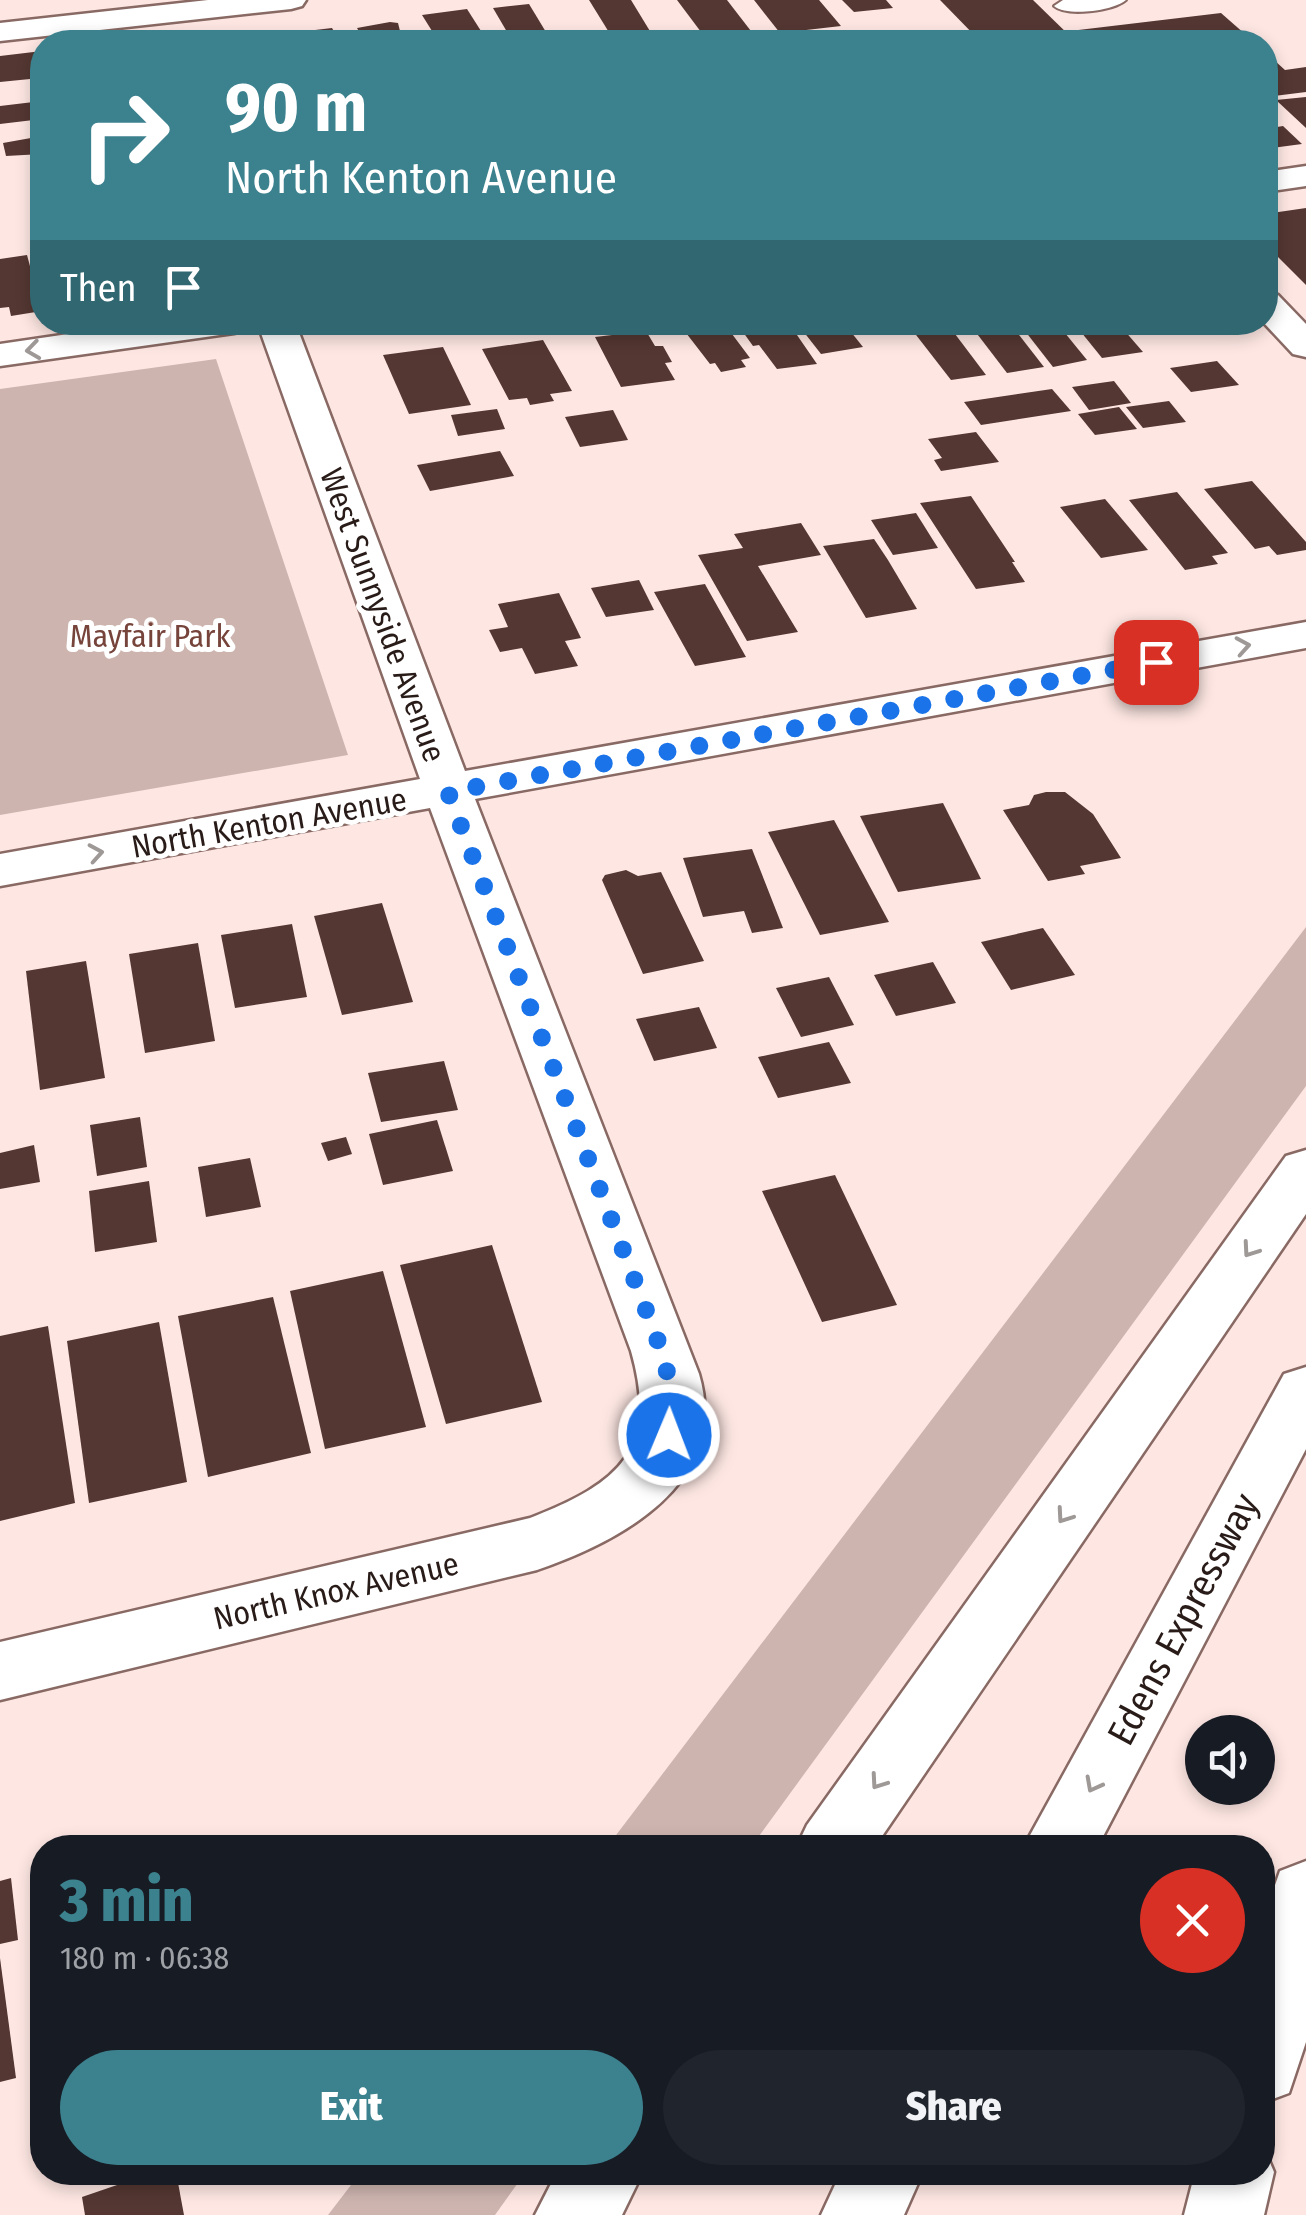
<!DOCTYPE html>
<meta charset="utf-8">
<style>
body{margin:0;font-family:"Fira Sans Condensed",sans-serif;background:#20242c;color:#f1f3f6;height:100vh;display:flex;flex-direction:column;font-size:38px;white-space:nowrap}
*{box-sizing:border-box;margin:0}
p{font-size:32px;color:#9ea1a6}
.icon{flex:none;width:55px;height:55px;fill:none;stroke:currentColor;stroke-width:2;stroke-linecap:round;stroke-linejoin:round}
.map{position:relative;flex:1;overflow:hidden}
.side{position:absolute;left:30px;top:1835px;width:1245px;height:350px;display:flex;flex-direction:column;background:#171b24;border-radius:40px;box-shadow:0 5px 15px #0003}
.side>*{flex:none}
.top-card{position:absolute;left:30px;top:30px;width:1248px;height:305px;border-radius:40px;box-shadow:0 5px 15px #0003;background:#3c818e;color:#fff;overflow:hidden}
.tools{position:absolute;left:1185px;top:1715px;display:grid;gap:20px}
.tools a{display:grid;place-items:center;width:90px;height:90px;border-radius:50%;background:#171b24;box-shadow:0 5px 15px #0003;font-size:50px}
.pin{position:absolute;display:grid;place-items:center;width:85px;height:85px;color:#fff;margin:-42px;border-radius:20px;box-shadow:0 5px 15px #0006}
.me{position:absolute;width:110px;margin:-55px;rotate:1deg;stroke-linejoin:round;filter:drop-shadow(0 0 8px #0008)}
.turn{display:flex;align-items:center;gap:35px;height:210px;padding:0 30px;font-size:45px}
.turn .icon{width:130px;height:130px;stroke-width:2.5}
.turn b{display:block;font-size:70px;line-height:85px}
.then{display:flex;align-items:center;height:95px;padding:0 30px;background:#0003;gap:20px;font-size:38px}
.round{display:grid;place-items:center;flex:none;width:105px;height:105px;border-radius:52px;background:#20242c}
.headline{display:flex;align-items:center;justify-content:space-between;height:170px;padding:0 30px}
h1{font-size:60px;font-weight:800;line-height:75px;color:#3c818e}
.action{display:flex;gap:20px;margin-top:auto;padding:20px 30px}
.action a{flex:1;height:115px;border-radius:60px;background:#3c818e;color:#fff;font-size:40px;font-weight:800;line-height:115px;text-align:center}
.action a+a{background:#20242c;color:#f1f3f6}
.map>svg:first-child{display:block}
.green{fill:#cdb4af}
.building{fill:#543732}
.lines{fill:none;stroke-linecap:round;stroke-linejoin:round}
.lane-casing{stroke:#896963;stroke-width:4}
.street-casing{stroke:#896963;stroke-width:5}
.highway-casing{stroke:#896963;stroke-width:5}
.lane{fill:#fff;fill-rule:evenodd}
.street{fill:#fff;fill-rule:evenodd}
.highway{fill:#fff;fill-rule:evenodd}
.oneway{stroke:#9e9897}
.route{stroke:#1a73e8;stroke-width:18;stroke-dasharray:0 32.4}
.labels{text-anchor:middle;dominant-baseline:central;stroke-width:10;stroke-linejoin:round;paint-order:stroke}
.street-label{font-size:32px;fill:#281b18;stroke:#fff}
.park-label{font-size:32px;fill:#76443b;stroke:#fff}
.near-street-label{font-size:38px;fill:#281b18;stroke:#fff}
</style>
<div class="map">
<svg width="1306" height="2215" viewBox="0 0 1306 2215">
<rect width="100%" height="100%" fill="#fee7e3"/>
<g class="green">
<path d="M216,359L348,755L0,815V389Z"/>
<path d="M1306,927V1086L751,1847H607Z"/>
<path d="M361,2172H524L525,2173L495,2215H328Z"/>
</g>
<g class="building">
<path d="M589,0H631L656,41L615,42Z"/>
<path d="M677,0H727L754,35L707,40Z"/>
<path d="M754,0H819L841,26L780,33Z"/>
<path d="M842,0H886L893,8L854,12Z"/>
<path d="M940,0H1033L1074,40L981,42Z"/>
<path d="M529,4L552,42H513L493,8Z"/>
<path d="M467,9L488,42L437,39L422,15Z"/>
<path d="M1221,13L1254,42H1081L1070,31Z"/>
<path d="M390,22L398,23L400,31L410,32L408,42H365L357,28Z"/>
<path d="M332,28L340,42H230V40Z"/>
<path d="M956,32L966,42H939L932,35Z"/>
<path d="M42,51V84L34,85L30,79L0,82V56Z"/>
<path d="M1265,52L1285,70L1306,67V92L1265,97Z"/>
<path d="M1306,97V128L1276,100Z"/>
<path d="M42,101V119L0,124V106Z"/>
<path d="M1283,126L1302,144L1265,149V129Z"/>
<path d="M42,136V154L6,156L3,143Z"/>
<path d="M1306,208V285L1265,244V214Z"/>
<path d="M27,255L42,311L11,316L9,307L0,308V259Z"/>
<path d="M723,322L750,358L741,360L746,367L721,372L715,363L710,364L683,329Z"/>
<path d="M745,322H788L817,364L777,369L759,345L753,346L743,332L752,331Z"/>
<path d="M796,322H843L863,347L821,354Z"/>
<path d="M906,322H946L986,375L951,380Z"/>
<path d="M968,322H1009L1044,367L1007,373Z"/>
<path d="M1018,322H1056L1087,360L1053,367Z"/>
<path d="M1073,322H1117L1143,352L1102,358Z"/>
<path d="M646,331L655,346H663L672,362L665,363L675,380L621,387L595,337Z"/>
<path d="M543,340L572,391L550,394L554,401L530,405L527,398L509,400L482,349Z"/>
<path d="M443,347L471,405L409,414L383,355Z"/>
<path d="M1217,361L1239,385L1191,392L1170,368Z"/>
<path d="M1114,381L1131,403L1089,410L1072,387Z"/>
<path d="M1052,389L1071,411L981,425L964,402Z"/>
<path d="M1169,401L1186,422L1143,428L1126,407Z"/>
<path d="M1119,407L1137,429L1095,435L1078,414Z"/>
<path d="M497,409L505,429L458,436L451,415Z"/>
<path d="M613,410L628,440L580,447L565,417Z"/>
<path d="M976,432L999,462L941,471L934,460L942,458L928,439Z"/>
<path d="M500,451L514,476L430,491L417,465Z"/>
<path d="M1252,481L1306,542V550L1277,555L1269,546L1255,549L1204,489Z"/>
<path d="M1177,492L1228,553L1212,556L1218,564L1185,570L1129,500Z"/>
<path d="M971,496L1015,562H1012L1025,582L976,589L920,503Z"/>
<path d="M1105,499L1127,525L1148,550L1101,558L1060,507Z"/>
<path d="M916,513L938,548L893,555L871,520Z"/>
<path d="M801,523L821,555L758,566L798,632L747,641L698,555L743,548L734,534Z"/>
<path d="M874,539L888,560L917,609L866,618L823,546Z"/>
<path d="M639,580L654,610L606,617L591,588Z"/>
<path d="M705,584L706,586L746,657L695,666L654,592Z"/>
<path d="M559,593L581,638L565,641L578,666L535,674L522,648L500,652L489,630L508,627L498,604Z"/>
<path d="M1046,792H1065L1093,814L1121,858L1080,866L1085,874L1048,881L1003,810L1029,805L1034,795Z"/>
<path d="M943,803L981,879L898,892L860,816Z"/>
<path d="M834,820L889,922L820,935L768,832Z"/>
<path d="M752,849L783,928L752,933L744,911L703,917L683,858Z"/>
<path d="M626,870L638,876L661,872L704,961L643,974L602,880L605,875Z"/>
<path d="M382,903L413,1002L342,1015L314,916Z"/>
<path d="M292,924L307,997L235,1008L221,935Z"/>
<path d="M1043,928L1075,975L1011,990L981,942Z"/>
<path d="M198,943L215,1041L145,1053L129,954Z"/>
<path d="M86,961L105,1078L40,1090L26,971Z"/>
<path d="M933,962L956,1003L896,1016L874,975Z"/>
<path d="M829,977L854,1025L801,1037L776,988Z"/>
<path d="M699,1007L717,1048L654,1061L636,1019Z"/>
<path d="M829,1042L851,1083L778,1098L758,1057Z"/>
<path d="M444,1061L458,1110L381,1122L368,1073Z"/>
<path d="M140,1117L147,1167L97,1176L90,1125Z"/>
<path d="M437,1120L453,1171L383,1185L369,1134Z"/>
<path d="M346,1137L352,1154L328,1161L321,1143Z"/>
<path d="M34,1145L40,1182L0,1189V1153Z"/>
<path d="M250,1158L261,1207L206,1217L198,1167Z"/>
<path d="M835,1175L897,1305L822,1322L762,1191Z"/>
<path d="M149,1181L157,1242L95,1252L89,1191Z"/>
<path d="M492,1245L542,1402L446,1424L400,1265Z"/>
<path d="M383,1271L426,1427L325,1449L290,1291Z"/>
<path d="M273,1297L311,1453L208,1477L178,1316Z"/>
<path d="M159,1322L187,1482L89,1503L67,1341Z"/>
<path d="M48,1326L75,1503L0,1521V1336Z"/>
<path d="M11,1878L18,1940L0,1944V1881Z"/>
<path d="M0,1958L16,2078L0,2082Z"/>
<path d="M155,2172H176L184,2215H85L82,2197Z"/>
</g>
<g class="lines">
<defs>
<path id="lane" d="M1126,0C1113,11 1067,17 1054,6L1063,0Z"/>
<g id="street">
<path d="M208,0H306L302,6L291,9L0,41V23Z"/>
<path d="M1306,166V186L1265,192V172Z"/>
<path d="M1265,292L1278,295L1306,324V357L1293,354L1263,322Z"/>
<path d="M150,322H252L247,330L234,333L0,366V344Z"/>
<path d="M257,322H295L465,771L1306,622V648L475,799L699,1374C731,1483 621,1541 537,1570L0,1700V1642L530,1518C620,1483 659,1450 631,1351L430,808L0,886V854L420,779Z"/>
</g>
<g id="highway">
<path d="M1306,1150V1214L874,1848H796L807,1825L1286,1156Z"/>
<path d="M1306,1367V1449L1097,1848H1023L1284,1374Z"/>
<path d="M1306,1861V2042L1289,2093L1262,2103V1922L1280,1871Z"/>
<path d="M1262,2144L1274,2172L1264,2215H1184L1195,2172H1262Z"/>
<path d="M557,2172H643L622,2215H535Z"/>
<path d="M841,2172H923L904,2215H821Z"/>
</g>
</defs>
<use href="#lane" class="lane-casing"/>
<use href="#street" class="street-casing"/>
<use href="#highway" class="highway-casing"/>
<use href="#lane" class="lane"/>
<use href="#street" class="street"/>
<use href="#highway" class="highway"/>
</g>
<defs><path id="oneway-chevron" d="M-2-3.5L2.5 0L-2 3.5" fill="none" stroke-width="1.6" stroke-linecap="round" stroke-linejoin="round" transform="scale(2.5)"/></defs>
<g class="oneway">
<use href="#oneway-chevron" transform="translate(33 350) rotate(172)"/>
<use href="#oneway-chevron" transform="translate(1243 646) rotate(-10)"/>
<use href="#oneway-chevron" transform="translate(96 853) rotate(-10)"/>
<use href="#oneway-chevron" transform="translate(1250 1250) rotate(125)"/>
<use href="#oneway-chevron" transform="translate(1064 1516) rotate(125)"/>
<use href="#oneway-chevron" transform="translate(878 1782) rotate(125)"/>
<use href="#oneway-chevron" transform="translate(1093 1785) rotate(118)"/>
</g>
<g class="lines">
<path class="route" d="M669,1435L673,1396L662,1352L448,792L1156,662"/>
</g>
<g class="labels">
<g class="street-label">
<text transform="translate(383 615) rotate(70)">West Sunnyside Avenue</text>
<text transform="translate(269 823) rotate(-10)">North Kenton Avenue</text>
<text transform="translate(336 1591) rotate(-13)">North Knox Avenue</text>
</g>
<g class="park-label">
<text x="150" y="636">Mayfair Park</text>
</g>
<g class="near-street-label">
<text transform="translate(1183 1619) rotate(-62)">Edens Expressway</text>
</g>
</g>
</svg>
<div class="tools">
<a><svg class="icon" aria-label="sound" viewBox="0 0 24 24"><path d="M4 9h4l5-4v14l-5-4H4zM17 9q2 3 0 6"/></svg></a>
</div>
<div class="pin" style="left:1156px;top:662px;background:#d93025"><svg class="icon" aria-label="arrive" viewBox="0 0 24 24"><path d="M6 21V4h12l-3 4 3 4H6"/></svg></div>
<svg class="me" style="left:669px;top:1435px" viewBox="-20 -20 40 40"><circle r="17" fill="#1a73e8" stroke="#fff" stroke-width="3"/><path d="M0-11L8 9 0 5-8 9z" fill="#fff"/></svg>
<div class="top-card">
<div class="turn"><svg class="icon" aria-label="right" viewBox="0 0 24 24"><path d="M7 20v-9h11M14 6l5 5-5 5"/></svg><div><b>90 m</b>North Kenton Avenue</div></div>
<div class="then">Then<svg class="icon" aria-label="arrive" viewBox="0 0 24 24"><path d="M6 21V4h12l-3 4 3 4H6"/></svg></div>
</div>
<section class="side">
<div class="headline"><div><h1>3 min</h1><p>180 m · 06:38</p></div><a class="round" style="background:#d93025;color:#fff"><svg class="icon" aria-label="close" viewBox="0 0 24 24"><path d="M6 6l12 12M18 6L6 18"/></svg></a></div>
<div class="action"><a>Exit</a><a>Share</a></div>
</section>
</div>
